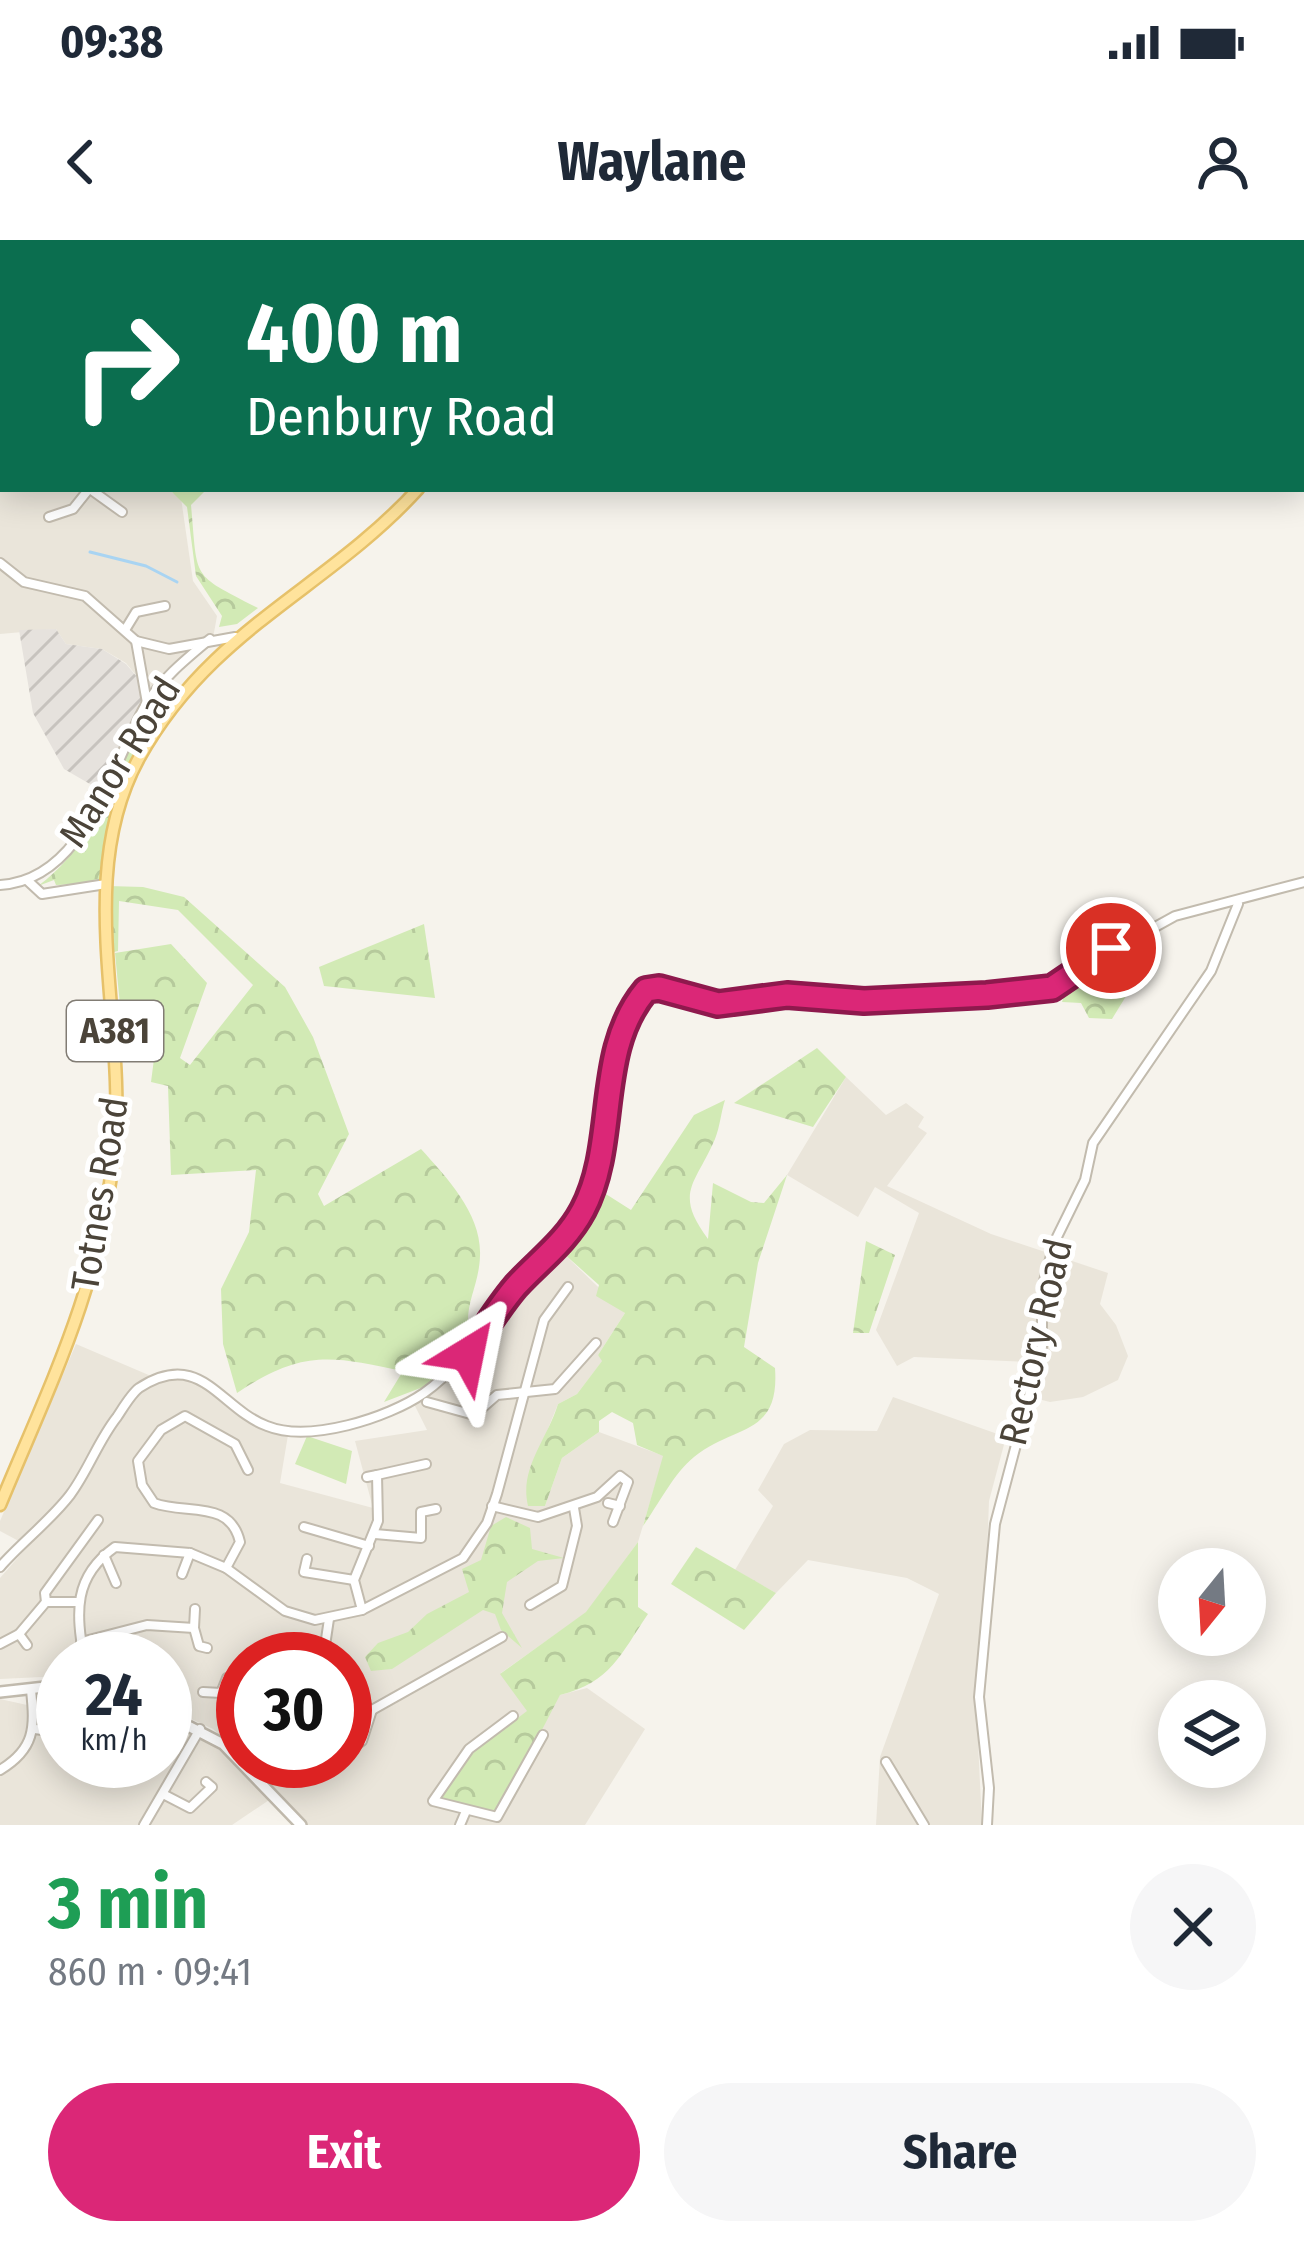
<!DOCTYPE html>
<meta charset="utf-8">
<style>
body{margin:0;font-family:"Fira Sans Condensed",sans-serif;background:#f6f6f7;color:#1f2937;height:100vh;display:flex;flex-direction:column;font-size:45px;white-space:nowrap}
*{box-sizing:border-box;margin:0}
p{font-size:39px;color:#747a83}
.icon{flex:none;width:66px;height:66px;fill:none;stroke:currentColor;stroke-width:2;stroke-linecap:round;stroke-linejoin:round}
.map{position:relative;height:1585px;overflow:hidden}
.sheet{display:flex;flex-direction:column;background:#fff;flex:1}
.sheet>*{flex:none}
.hud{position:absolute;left:0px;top:0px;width:1305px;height:252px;box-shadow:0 6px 30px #0003;background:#0b6e4f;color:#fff;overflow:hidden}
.needle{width:78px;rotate:198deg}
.controls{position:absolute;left:1158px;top:1308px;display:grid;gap:24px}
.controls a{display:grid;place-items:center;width:108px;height:108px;border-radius:50%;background:#fff;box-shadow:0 6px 30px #0003;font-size:60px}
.speed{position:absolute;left:36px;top:1392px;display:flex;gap:24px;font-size:60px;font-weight:700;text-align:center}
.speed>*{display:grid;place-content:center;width:156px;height:156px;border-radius:50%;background:#fff;box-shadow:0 6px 30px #0003;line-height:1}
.speed small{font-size:30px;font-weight:400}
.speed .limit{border:18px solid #d22;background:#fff;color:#111}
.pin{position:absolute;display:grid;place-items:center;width:102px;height:102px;color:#fff;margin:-51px;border:6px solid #fff;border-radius:50%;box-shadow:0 3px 12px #0007}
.me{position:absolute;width:132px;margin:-66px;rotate:35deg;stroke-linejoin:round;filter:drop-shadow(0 0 9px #0008)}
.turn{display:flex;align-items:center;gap:42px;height:252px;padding:0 48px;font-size:54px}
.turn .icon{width:156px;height:156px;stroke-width:2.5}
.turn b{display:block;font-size:84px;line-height:102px}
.round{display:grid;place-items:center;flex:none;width:126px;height:126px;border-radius:63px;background:#f6f6f7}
.head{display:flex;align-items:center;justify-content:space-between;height:204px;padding:0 48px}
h1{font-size:72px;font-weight:700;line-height:90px;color:#1e9e55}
.action{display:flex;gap:24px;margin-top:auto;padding:24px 48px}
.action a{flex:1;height:138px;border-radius:72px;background:#db2777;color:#fff;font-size:48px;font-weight:700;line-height:138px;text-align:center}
.action a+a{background:#f6f6f7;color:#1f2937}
.status{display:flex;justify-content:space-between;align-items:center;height:84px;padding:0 60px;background:#fff;direction:ltr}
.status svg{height:33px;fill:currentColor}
header{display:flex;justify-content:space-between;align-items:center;height:156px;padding:0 48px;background:#fff;font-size:54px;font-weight:700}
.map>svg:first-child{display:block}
.residential{fill:#eae5da}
.industrial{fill:url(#industrial-furrows)}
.forest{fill:url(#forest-crowns)}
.garden{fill:#d2eab5}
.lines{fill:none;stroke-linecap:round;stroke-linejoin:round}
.stream{stroke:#a9d4f2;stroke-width:3}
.minor-casing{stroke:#c2bbae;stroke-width:12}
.tertiary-casing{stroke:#c2bbae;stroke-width:14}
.primary-casing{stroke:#e6c16a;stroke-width:15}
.minor{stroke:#fff;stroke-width:8}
.tertiary{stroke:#fff;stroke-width:9}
.primary{stroke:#ffe39c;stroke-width:10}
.route-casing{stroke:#8e194d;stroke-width:30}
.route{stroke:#db2777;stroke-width:21}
.labels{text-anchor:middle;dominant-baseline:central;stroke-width:10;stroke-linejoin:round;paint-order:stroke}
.shield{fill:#fff;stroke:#817c74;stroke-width:3}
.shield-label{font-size:36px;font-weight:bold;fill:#4b4439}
.street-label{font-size:39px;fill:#4b4439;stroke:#fff}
</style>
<div class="status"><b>09:38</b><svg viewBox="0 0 49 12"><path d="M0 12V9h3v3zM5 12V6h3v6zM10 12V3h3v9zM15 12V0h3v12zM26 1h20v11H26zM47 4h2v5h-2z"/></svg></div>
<header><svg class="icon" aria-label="back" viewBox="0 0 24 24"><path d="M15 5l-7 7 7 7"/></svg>Waylane<svg class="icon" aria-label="person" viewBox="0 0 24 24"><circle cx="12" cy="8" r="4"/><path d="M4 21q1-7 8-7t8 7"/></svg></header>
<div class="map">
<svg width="1304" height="1585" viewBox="0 0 1304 1585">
<defs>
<pattern id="industrial-furrows" width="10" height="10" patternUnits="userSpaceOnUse" patternTransform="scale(3)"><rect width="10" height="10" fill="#e6e2dd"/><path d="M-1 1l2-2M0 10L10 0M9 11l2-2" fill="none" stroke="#c7c3be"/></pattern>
<pattern id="forest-crowns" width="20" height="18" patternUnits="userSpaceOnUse" patternTransform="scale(3)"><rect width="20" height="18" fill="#d2eab5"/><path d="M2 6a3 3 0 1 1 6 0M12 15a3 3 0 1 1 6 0" fill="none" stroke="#b6ca9c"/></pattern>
</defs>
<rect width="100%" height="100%" fill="#f6f3ec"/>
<g class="residential">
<path d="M0,0L62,3H3V249H167L181,258L193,341L217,376L213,398L149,451L126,423L102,409L66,404L56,389L0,394Z"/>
<path d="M846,837L886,875L906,863L924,877L918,887L927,893L887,946L991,994L1108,1033L1100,1064L1116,1085L1128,1116L1118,1140L1083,1157L1050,1162L1018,1154L1028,1122L914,1117L897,1126L876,1090L919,973L875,947L858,977L787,935Z"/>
<path d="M563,1013L625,1073L598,1115L603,1120L577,1154L558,1164L539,1211L545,1266L562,1218L599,1192L664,1216L638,1302L587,1372L501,1433L528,1471L487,1500L560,1455L587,1448L645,1489L585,1585H306L247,1521H345V1419H243V1517L213,1489L165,1467V1419H63V1436L0,1439V1338L28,1306L0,1291V1281L76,1104L151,1136L191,1139L244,1178L288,1195L280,1243L373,1268L355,1201L427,1190L414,1164L472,1116L518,1050Z"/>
<path d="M893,1157L1006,1197L989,1261L985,1367L975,1439L982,1585H876L880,1517L939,1354L907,1338L808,1320L776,1353L735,1330L773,1266L758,1250L784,1204L810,1190L877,1191Z"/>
<path d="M63,1455V1521H165V1479L208,1500L272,1558L232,1585H0V1459L27,1465Z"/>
</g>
<path class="industrial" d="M56,389L66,404L102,409L126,424L149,451L102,551L64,529L33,473L19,390Z"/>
<g class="forest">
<path d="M169,249H207L191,265C198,341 190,333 258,368L237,384L219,387L222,376L196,336L187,267Z"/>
<path d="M149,469L144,487L150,489L116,562L102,643L56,645L54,640L38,646C101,600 109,530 149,469Z"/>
<path d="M108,646L143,647L184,657L285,747L313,797L349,894L318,954L324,966L421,909C447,938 482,974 480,1016C479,1049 461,1067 471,1100L431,1144L384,1162L403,1131C329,1115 301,1110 237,1153L223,1104L221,1049L249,992L256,930L171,935L168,846L151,842L158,788L123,796L115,713L171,704L207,743L180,818L190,825L253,745L178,670L119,661L118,711L114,712Z"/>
<path d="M424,684L435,758L324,746L319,727Z"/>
<path d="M1128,709L1139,735L1112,779L1089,778L1081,763L1062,762L1065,753Z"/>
<path d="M817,808L846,837L813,887L734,863Z"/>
<path d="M725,860C721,872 720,887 715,899C696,944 673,952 708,999L713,943L751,962L764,963L787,935L758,1023L744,1107L775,1128C780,1197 735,1184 694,1217C674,1233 658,1265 643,1286L663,1216L637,1205L633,1183L612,1172L599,1181V1192L562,1218L545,1266H528C519,1228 547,1200 558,1164L577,1154L602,1121L598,1115L625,1073L596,1056L599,1045L563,1013L598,949L631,970L694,875Z"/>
<path d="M866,1001L895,1015L869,1093H853Z"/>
<path d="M506,1277L530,1288L532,1309L564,1318L538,1321L507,1342L502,1373L522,1408L501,1390L495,1374L483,1370L392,1429L371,1431L365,1417L378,1403L408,1392L427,1374L469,1352L462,1329L481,1320L491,1286Z"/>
<path d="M638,1302V1367L648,1374C620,1415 611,1442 560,1455L499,1573L440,1562L466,1517L527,1471L500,1434L586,1372Z"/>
<path d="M696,1307L776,1353L744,1390L671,1344Z"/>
</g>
<path class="garden" d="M307,1196L352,1211L346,1244L295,1224Z"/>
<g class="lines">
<path class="stream" d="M90,312L146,326L177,342"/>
<defs>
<g id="minor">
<path d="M10,0L11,3"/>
<path d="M341,3L345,0"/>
<path d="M0,14L3,12"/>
<path d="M0,121L3,122"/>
<path d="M0,178L3,175"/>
<path d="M90,249L122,272"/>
<path d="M49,277L73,269L89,249"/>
<path d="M0,323L24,342L85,356L136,401L169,409L235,397"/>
<path d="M125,390L136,372L165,366"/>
<path d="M136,401L147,463"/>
<path d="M28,641L42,654L106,644"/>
<path d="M0,645C85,640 110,528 145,466C161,439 186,419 210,399"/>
<path d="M427,1162L474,1175L497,1155L555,1149L596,1103"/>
<path d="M377,1235L426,1224"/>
<path d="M608,1263L620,1266"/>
<path d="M492,1266L538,1277L597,1257L620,1236L628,1242L613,1282"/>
<path d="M304,1287L369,1306"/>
<path d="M375,1294L421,1298V1272L436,1269"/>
<path d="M104,1315L116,1343"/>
<path d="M307,1319L304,1332L354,1340"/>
<path d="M0,1327C22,1302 50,1281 70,1255C88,1231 98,1201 117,1177C123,1168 131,1154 139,1148C201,1108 219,1168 267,1186C309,1203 388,1178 424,1153C464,1125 484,1086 513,1050C545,1010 584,986 595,932C608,873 605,798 646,750L659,748L718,764L787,755L864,761L1043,749L1175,676L1304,642"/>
<path d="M226,1328L240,1302C230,1259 186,1275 154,1263L142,1245L138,1221L161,1190L185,1176L235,1204L248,1230"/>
<path d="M182,1334L190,1313"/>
<path d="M78,1362H46L45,1353L98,1280"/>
<path d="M530,1365L562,1346L577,1286L574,1268"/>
<path d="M362,1370L354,1340L378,1281L377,1235L367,1237"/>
<path d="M194,1388L199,1406L207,1408"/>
<path d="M19,1394L27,1405"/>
<path d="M81,1402L147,1385L194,1388L195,1369"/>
<path d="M0,1404L19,1394L46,1362"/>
<path d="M84,1419C76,1372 73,1337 115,1307L190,1313L226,1328L285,1371L315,1380L362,1370L463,1318L487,1283L497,1254L544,1080L568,1047"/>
<path d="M323,1419L329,1379"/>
<path d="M203,1452L221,1453L227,1438L243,1439"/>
<path d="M345,1457L372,1470"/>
<path d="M372,1470L502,1397"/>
<path d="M513,1476L469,1509L433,1561L497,1577L543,1495"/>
<path d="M35,1489L63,1493"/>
<path d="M345,1512L362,1501L372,1470"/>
<path d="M886,1522L924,1585"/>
<path d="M0,1530C35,1509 35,1488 31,1450"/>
<path d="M163,1554L190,1568L212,1547L206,1542"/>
<path d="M144,1585L200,1489"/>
<path d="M460,1585L466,1571"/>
<path d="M987,1585L989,1548L979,1457L995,1284L1042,1107V1048L1055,1001L1085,940L1093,903L1211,731L1238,664"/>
</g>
<g id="tertiary">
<path d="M0,1452L63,1445"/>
<path d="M165,1474L223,1504L301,1585"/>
</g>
<g id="primary">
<path d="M595,3L597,0"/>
<path d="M0,1265C51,1142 99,1049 114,913C128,783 73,638 139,518C211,388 326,350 418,249"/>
</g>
</defs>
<use href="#minor" class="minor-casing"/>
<use href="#tertiary" class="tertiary-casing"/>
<use href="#primary" class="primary-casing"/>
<use href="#minor" class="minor"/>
<use href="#tertiary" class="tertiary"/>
<use href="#primary" class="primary"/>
</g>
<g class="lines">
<defs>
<path id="route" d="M468,1114C483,1092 498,1067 516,1046C539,1021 566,1002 583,970C619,902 594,812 646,750L659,748L718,764L787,755L864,761L987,755L1052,748L1111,708"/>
</defs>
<use href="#route" class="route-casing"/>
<use href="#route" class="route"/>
</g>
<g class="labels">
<rect class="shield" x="67" y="761" width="96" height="60" rx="9"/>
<g class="shield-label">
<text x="115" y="791">A381</text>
</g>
<g class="street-label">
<text transform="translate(120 522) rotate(-58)">Manor Road</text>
<text transform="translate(100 954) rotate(-81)">Totnes Road</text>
<text transform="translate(1036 1102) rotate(-77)">Rectory Road</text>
</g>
</g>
</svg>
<div class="controls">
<a><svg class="needle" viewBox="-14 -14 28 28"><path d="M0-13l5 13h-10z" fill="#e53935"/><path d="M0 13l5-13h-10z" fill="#747a83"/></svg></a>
<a><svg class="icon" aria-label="layers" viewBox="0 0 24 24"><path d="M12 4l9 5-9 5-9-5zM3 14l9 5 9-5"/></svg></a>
</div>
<div class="speed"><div>24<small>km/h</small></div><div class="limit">30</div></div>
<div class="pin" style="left:1111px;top:708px;background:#d93025"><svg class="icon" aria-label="arrive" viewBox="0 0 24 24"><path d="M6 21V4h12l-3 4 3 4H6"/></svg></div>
<svg class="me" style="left:468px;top:1114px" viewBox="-20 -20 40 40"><path d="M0-17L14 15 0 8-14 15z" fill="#db2777" stroke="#fff" stroke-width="4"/></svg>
<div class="hud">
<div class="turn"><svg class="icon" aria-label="right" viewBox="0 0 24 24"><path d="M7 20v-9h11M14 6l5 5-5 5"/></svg><div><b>400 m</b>Denbury Road</div></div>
</div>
</div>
<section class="sheet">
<div class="head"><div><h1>3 min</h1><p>860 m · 09:41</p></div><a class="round"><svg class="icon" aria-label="close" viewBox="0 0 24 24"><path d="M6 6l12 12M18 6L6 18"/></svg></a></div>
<div class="action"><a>Exit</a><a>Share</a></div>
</section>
